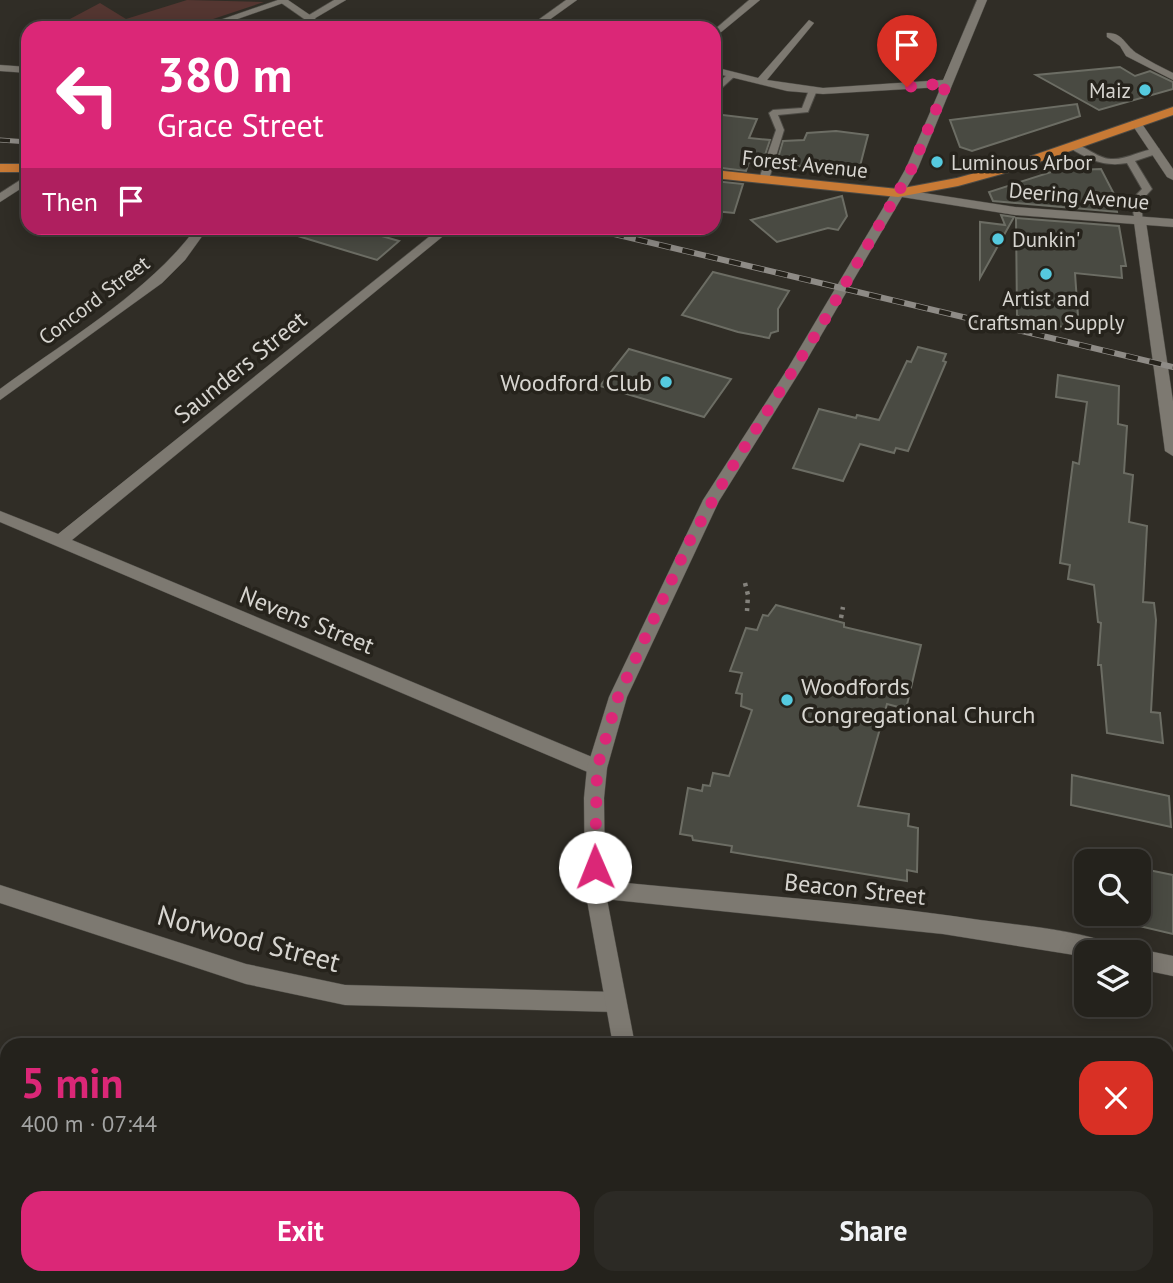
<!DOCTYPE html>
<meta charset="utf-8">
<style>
body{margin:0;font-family:"PT Sans",sans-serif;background:#2c2a25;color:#f1f3f6;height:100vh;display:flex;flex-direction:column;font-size:26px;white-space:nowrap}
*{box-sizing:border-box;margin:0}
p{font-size:23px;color:#a3a4a3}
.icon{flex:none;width:38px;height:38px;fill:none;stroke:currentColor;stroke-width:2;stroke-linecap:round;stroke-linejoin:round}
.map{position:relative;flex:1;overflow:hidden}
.details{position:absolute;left:0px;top:1038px;width:1174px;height:247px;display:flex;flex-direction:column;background:#24221c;border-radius:21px 21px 0 0;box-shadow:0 4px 18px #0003,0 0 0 2px #413f3b}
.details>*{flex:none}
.hud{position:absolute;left:21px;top:21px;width:700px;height:214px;border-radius:21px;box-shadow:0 4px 18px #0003,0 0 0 2px #413f3b;background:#db2777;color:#fff;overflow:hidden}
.tools{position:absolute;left:1074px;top:849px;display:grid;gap:14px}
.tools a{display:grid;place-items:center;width:77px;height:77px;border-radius:14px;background:#24221c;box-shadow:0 4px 18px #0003,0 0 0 2px #413f3b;font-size:35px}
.pin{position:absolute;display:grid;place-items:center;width:60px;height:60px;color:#fff;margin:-72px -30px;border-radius:50% 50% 50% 0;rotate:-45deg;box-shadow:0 0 7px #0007}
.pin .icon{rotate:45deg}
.me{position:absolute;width:77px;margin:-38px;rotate:359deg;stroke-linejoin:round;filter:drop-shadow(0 0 5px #0008)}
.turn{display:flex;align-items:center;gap:24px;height:147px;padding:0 21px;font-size:32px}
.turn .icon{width:91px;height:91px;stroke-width:2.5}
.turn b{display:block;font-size:49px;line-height:60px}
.then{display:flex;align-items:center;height:66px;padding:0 21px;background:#0003;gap:14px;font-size:26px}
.round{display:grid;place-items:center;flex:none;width:74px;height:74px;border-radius:21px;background:#2c2a25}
.summary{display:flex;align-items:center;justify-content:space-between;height:119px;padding:0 21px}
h1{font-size:42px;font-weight:700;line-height:52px;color:#db2777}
.button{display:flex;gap:14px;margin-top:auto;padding:14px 21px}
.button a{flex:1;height:80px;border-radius:21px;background:#db2777;color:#fff;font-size:28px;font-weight:700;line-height:80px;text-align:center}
.button a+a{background:#2c2a25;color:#f1f3f6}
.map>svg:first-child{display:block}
.green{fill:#543631}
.building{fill:#494a42;stroke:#6c6d64;stroke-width:2}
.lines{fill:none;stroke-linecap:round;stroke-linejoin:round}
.service-casing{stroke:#4d4b45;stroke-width:2}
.minor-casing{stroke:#4d4b45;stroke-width:1}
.secondary-casing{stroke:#4d4b45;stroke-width:1}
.trunk-casing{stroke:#4d4b45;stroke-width:2}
.path{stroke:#84827c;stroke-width:4.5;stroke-dasharray:3.5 5;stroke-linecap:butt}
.service{fill:#7d7971;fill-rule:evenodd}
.minor{fill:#7d7971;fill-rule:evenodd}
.secondary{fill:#7d7971;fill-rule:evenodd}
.trunk{fill:#c87a35;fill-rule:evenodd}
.rail-far1-casing{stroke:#8e8b86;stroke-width:5}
.rail-casing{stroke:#8e8b86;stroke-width:6}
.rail-far1{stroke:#26231c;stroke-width:3.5;stroke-dasharray:10;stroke-linecap:butt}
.rail{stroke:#26231c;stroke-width:4.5;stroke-dasharray:12;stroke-linecap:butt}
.route{stroke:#db2777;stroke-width:12;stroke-dasharray:0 21.6}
.poi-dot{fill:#55cadf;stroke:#26231c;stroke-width:2.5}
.labels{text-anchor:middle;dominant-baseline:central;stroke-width:7;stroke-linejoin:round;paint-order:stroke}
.far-poi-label{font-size:21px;fill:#d7d5d0;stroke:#26231c;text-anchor:start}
.far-street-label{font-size:21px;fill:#d7d5d0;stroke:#26231c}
.street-label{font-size:24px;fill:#d7d5d0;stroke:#26231c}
.poi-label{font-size:24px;fill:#d7d5d0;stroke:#26231c;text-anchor:end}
.near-street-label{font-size:28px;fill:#d7d5d0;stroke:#26231c}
</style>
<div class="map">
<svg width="1173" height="1283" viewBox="0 0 1173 1283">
<rect width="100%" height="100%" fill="#302d26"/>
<path class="green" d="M187,0L264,2L186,28H53L100,3L126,19Z"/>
<g class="building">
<path d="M1120,67L1135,76L1150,71L1173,82V89L1099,110L1036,75Z"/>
<path d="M1077,104L1080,116L972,151L960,147L950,120Z"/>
<path d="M714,114L757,119L749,138L770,140L762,164L749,162L746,171L714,167Z"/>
<path d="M836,131L868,135L859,170L776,165L783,141L804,140L807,133Z"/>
<path d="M1073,165L1075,170L1101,169L1114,194L1117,212L993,201L989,192Z"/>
<path d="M714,181L743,184L734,213L714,211Z"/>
<path d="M842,196L847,216L838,230L828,228L777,242L751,220Z"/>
<path d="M1001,215L1014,217L980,278V222L1005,225Z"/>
<path d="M1016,218L1119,226L1126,266H1121L1122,278L1075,273L1079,331L1017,316Z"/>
<path d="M289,228H354L399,241L377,260L288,233Z"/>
<path d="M713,272L789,291L778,309V331L771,333L769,338L738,332L682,315Z"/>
<path d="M918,347L946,354L943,361L946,362L908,451L896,448L894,453L860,444L843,481L793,468L819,409L856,418L857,415L879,420L907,361L911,362Z"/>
<path d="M629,349L731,379L704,417L600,386Z"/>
<path d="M1058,375L1119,386L1118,424L1127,426L1124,473L1133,475L1129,522L1147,526L1143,602L1154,603L1156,620L1151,712L1160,713L1163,743L1107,733L1101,665H1098L1101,623L1098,622L1094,585L1068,579L1070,565L1060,563L1073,462L1079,464L1087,402L1056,397Z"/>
<path d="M776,605L844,623V627L921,645L906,709L887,704L858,806L909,814L908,826L918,828L917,872L907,870V881L731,852L732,846L693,840L692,836L680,834L688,788L702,791L703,785L710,786L713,773L729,776L752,710L741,706L742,694L736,693L742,673L730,671L746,628L757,630L763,615L768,616Z"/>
<path d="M1072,775L1169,796L1171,827L1071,805Z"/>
<path d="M1139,868L1173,875V934L1139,926Z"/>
</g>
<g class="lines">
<defs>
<g id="service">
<path d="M729,73L736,75L714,95V87Z"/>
<path d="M813,87L817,90L808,112L778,115L784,130L769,179L761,181L759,179L776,130L769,113L773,110L802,108L809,90Z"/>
<path d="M1070,144C1084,143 1095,158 1111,159C1128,160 1143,148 1159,149V153L1135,161L1152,189L1141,201L1143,224L1135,222L1131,200L1142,189L1127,163C1105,167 1089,160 1070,148Z"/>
<path d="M817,1278H872L874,1283H815Z"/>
</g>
<g id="minor">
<path d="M278,0L289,1L212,28H197Z"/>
<path d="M334,0H346L312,20L304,18Z"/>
<path d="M566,0H577L538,28H527Z"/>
<path d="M749,0H760L714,38V30Z"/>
<path d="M977,0H987L918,168L902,196L892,193L906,168L941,87L823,94L787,91L714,73V67L758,78L809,20L814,23L767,80L823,88L943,80Z"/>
<path d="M1107,33C1123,32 1126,47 1138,54C1149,61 1161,67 1173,73V80L1126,56L1120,46L1107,37Z"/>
<path d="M0,65L28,67V73L0,71Z"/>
<path d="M28,175V184L0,202V193Z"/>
<path d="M1140,218L1146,222L1173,401V456L1165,451L1134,222Z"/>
<path d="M196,228H208L185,260L162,283L0,400V389C65,341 148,293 196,228Z"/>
<path d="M440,228H453L72,540L604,762L607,768L604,774L597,776L0,522V511L58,534Z"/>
<path d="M595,880C723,893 853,901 980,920C1025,926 1073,929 1116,945L1119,952H1087V957L943,934L595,898L588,895L585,889L588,883Z"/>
<path d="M0,885L246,964L345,985L615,992L623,995L626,1002L623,1009L615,1012L345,1005L246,984L0,903Z"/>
<path d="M1139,949L1173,956V976L1139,969V952H1131Z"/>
</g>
<g id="secondary">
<path d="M277,0H288L329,28H317Z"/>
<path d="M1132,121H1140L1173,169V180L1167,177L1131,123Z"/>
<path d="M898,189L1015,207L1173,219V227L1015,215L902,197L802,368L719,501L627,697L607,768L604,798L605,889L635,1045H613L585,889L584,798L587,768L609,697L703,500L788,368L892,193Z"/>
<path d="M659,1278H685L687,1283H661Z"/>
</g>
<g id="trunk">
<path d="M1173,107V115L1016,170L958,186L898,197L714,178V170L898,189L957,178L1008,164Z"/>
<rect x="0" y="164" width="28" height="8"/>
</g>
</defs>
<use href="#service" class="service-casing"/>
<use href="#minor" class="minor-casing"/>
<use href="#secondary" class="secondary-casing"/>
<use href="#trunk" class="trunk-casing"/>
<g class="path">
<path d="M745,583L748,595L747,611"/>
<path d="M841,618L843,607"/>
</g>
<use href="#service" class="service"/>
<use href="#minor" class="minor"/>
<use href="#secondary" class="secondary"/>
<use href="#trunk" class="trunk"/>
<defs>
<path id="rail-far1" d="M0,140L28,142"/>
<path id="rail" d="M589,228L1173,367"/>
</defs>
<use href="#rail-far1" class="rail-far1-casing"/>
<use href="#rail" class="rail-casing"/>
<use href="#rail-far1" class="rail-far1"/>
<use href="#rail" class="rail"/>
</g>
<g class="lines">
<path class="route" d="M595,867L597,768L618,697L689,542L729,472L821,326L912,168L947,83L907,87"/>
</g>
<g class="poi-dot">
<circle cx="1145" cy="90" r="7"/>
<circle cx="937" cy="162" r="7"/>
<circle cx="998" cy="239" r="7"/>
<circle cx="1046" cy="274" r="7"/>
<circle cx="666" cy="382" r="7"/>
<circle cx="787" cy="700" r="7"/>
</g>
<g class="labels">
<g class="far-poi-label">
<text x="1131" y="90" text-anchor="end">Maiz</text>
<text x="951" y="162">Luminous Arbor</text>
<text x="1012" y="239">Dunkin'</text>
<text x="1046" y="298" text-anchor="middle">Artist and<tspan x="1046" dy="24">Craftsman Supply</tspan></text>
</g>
<g class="far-street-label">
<text transform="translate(805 164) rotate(6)">Forest Avenue</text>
<text transform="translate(1079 196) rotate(5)">Deering Avenue</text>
<text transform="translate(94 300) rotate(-37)">Concord Street</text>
</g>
<g class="street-label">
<text transform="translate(240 367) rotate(-39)">Saunders Street</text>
<text transform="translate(307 620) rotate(22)">Nevens Street</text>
<text transform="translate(855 889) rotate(6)">Beacon Street</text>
</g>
<g class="poi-label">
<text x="652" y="382">Woodford Club</text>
<text x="801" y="686" text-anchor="start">Woodfords<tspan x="801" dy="28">Congregational Church</tspan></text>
</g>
<g class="near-street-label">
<text transform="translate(249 938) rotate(15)">Norwood Street</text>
</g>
</g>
</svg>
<div class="tools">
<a><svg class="icon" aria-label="search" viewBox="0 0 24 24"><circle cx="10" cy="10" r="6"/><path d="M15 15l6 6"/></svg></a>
<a><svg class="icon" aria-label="layers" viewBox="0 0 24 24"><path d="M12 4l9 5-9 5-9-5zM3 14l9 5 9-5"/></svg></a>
</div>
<div class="pin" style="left:907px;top:87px;background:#d93025"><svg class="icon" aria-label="arrive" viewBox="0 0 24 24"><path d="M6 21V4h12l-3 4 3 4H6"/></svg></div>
<svg class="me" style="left:595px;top:867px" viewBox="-20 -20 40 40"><circle r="19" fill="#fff"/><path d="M0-13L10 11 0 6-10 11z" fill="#db2777"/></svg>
<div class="hud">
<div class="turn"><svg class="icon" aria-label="left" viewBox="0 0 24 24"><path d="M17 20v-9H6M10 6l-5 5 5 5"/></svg><div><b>380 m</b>Grace Street</div></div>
<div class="then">Then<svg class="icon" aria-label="arrive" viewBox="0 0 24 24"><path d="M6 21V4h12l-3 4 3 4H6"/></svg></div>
</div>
<section class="details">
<div class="summary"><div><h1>5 min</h1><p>400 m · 07:44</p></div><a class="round" style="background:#d93025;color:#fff"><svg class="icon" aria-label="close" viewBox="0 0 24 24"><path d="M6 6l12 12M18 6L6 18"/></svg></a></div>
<div class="button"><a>Exit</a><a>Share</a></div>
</section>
</div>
